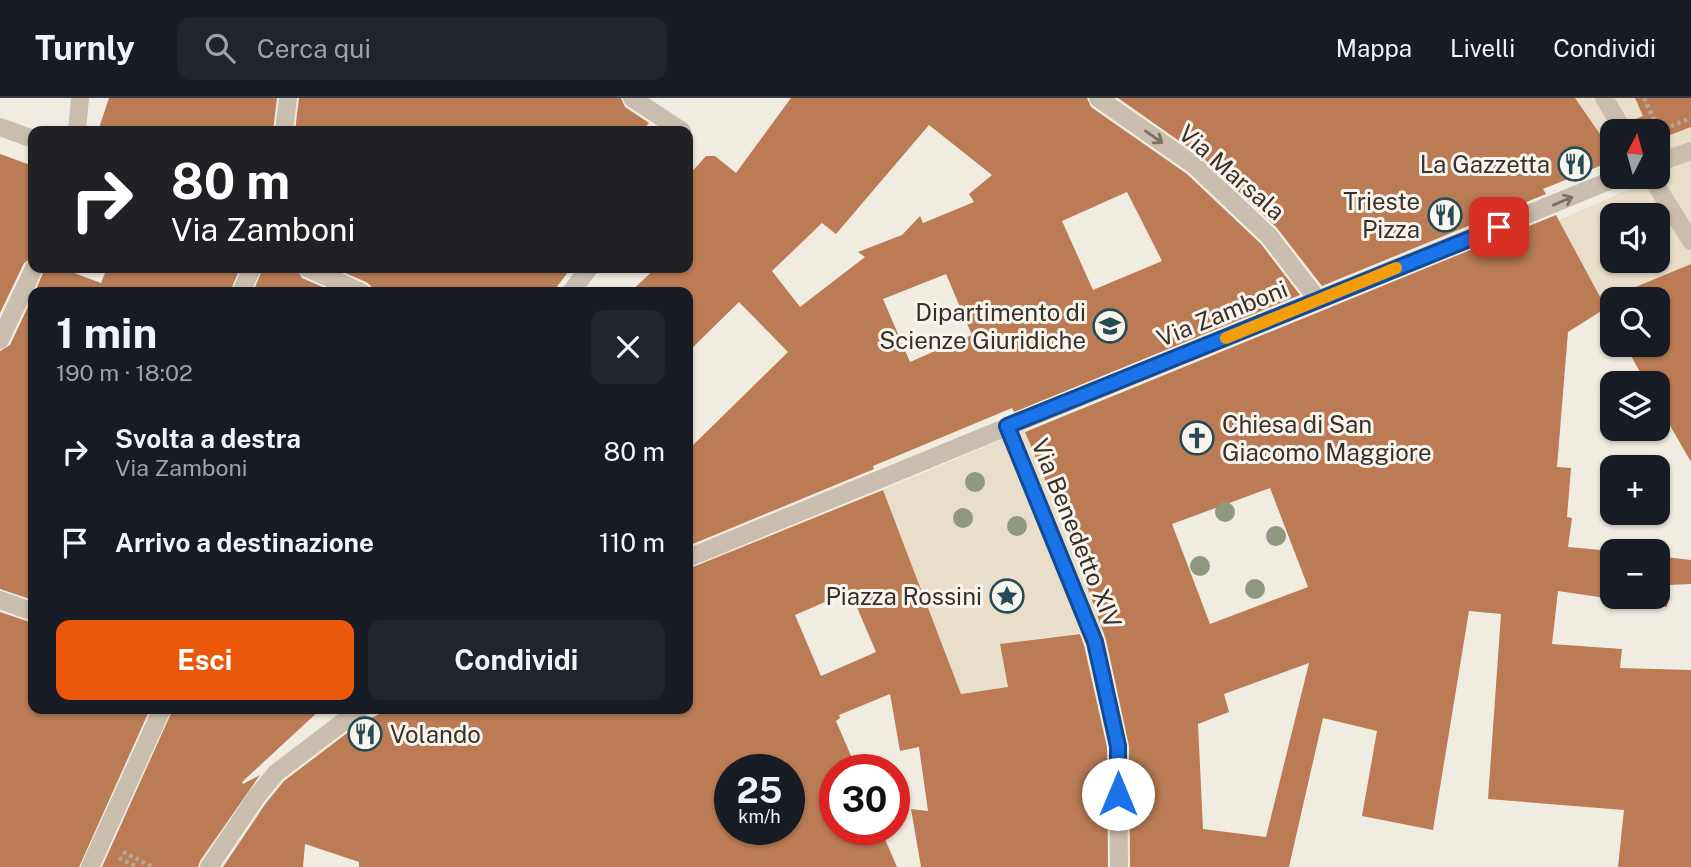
<!DOCTYPE html>
<html lang="it">
<meta charset="utf-8">
<style>
body{margin:0;font-family:"Public Sans",sans-serif;background:#20242c;color:#f1f3f6;height:100vh;display:flex;flex-direction:column;font-size:26px;white-space:nowrap}
*{box-sizing:border-box;margin:0}
p{font-size:23px;color:#9ea1a6}
.icon{flex:none;width:38px;height:38px;fill:none;stroke:currentColor;stroke-width:2;stroke-linecap:round;stroke-linejoin:round}
.map{position:relative;flex:1;overflow:hidden}
.sheet{position:absolute;left:28px;top:189px;width:665px;height:427px;display:flex;flex-direction:column;background:#171b24;border-radius:14px;box-shadow:0 2px 5px #0004}
.sheet>*{flex:none}
.banner{position:absolute;left:28px;top:28px;width:665px;height:147px;border-radius:14px;box-shadow:0 2px 5px #0004;background:#202124;color:#fff;overflow:hidden}
.needle{width:46px;rotate:6deg}
.fabs{position:absolute;left:1600px;top:21px;display:grid;gap:14px}
.fabs a{display:grid;place-items:center;width:70px;height:70px;border-radius:14px;background:#171b24;box-shadow:0 2px 5px #0004;font-size:35px}
.speed{position:absolute;left:714px;top:656px;display:flex;gap:14px;font-size:35px;font-weight:700;text-align:center}
.speed>*{display:grid;place-content:center;width:91px;height:91px;border-radius:50%;background:#171b24;box-shadow:0 2px 5px #0004;line-height:1}
.speed small{font-size:18px;font-weight:400}
.speed .limit{border:10px solid #d22;background:#fff;color:#111}
.pin{position:absolute;display:grid;place-items:center;width:60px;height:60px;color:#fff;margin:-30px;border-radius:14px;box-shadow:0 4px 10px #0006}
.me{position:absolute;width:77px;margin:-38px;rotate:0deg;stroke-linejoin:round;filter:drop-shadow(0 0 5px #0008)}
.turn{display:flex;align-items:center;gap:24px;height:147px;padding:0 28px;font-size:32px}
.turn .icon{width:91px;height:91px;stroke-width:2.5}
.turn b{display:block;font-size:49px;line-height:60px}
.round{display:grid;place-items:center;flex:none;width:74px;height:74px;border-radius:14px;background:#20242c}
.summary{display:flex;align-items:center;justify-content:space-between;height:119px;padding:0 28px}
h1{font-size:42px;font-weight:700;line-height:52px}
.primary-button{display:flex;gap:14px;margin-top:auto;padding:14px 28px}
.primary-button a{flex:1;height:80px;border-radius:14px;background:#ea580c;color:#fff;font-size:28px;font-weight:700;line-height:80px;text-align:center}
.primary-button a+a{background:#20242c;color:#f1f3f6}
ul{padding:0;list-style:none}
li{display:flex;align-items:center;gap:21px;height:91px;padding:0 28px}
li div{flex:1}
li b{display:block;font-size:26px}
li em{font-style:normal}
header{display:flex;align-items:center;gap:42px;box-sizing:border-box;height:98px;padding:0 35px;background:#171b24;border-bottom:2px solid #363941}
header strong{font-size:33px}
nav{display:flex;gap:38px;margin-inline-start:auto;font-size:24px}
.search{width:490px;height:63px;background:#20242c;display:flex;align-items:center;gap:18px;box-sizing:border-box;padding:0 24px;border-radius:14px;color:#9ea1a6;font-size:26px}
.map>svg:first-child{display:block}
.plaza{fill:#e8dec9;fill-rule:evenodd}
.building{fill:#bb7c55;fill-rule:evenodd}
.lines{fill:none;stroke-linecap:round;stroke-linejoin:round}
.path{stroke:#b4a898;stroke-width:4.5;stroke-dasharray:3.5 3.5;stroke-linecap:butt}
.pedestrian{stroke:#c9bead;stroke-width:18}
.minor{stroke:#c9bead;stroke-width:18}
.tree{fill:#919880}
.oneway{stroke:#797066}
.route-casing{stroke:#114b97;stroke-width:18}
.route{stroke:#1a73e8;stroke-width:12}
.slow{stroke:#f59e0b;stroke-width:12}
.labels{text-anchor:middle;dominant-baseline:central;stroke-width:6;stroke-linejoin:round;paint-order:stroke}
.poi-label{font-size:24px;fill:#38312b;stroke:#f9f5ed;text-anchor:end}
.street-label{font-size:24px;fill:#38312b;stroke:#f9f5ed}
</style>
<header>
<strong>Turnly</strong>
<div class="search"><svg class="icon" aria-label="search" viewBox="0 0 24 24"><circle cx="10" cy="10" r="6"/><path d="M15 15l6 6"/></svg>Cerca qui</div>
<nav><a>Mappa</a><a>Livelli</a><a>Condividi</a></nav>
</header>
<div class="map">
<svg width="1691" height="769" viewBox="0 0 1691 769">
<rect width="100%" height="100%" fill="#f1ece1"/>
<g class="plaza">
<path d="M1575,0H1635L1643,18L1638,21L1644,33H1612V52Z"/>
<path d="M1691,29V166L1602,203L1559,122L1657,79V42ZM1612,117H1657V163H1612Z"/>
<path d="M1024,332L1074,451L1103,532L1000,546L1008,589L958,597L948,561L883,392Z"/>
</g>
<g class="building">
<path d="M109,0H277L273,33H98Z"/>
<path d="M299,0H621L625,9L649,25L642,33H295Z"/>
<path d="M791,0H1087L1091,9L1187,76L1261,146L1300,197L1014,314L1012,310L873,368L874,371L688,448V352L788,254L739,204L688,254V194H630L656,170H688V78L706,58H715L736,75ZM929,27L992,77L969,96L974,104L923,125L920,118L902,137L858,154L865,159L800,209L772,173L822,125L836,136ZM1127,94L1162,163L1093,192L1062,123ZM946,176L972,237L910,264L883,201Z"/>
<path d="M1118,0H1575L1600,36L1610,32L1612,35V63L1543,91L1546,96L1322,188L1277,130L1202,59Z"/>
<path d="M1635,0H1691V29L1657,42V33H1635L1631,23L1643,18Z"/>
<path d="M0,56L33,68V159L24,165L0,215Z"/>
<path d="M1556,117L1606,210L1568,234L1557,369L1571,370L1567,419L1572,420L1568,449L1612,453V499H1657V458L1691,462V486L1669,487L1667,509L1558,493L1552,546L1622,551L1620,570L1691,572V769H1618L1624,712L1488,701L1501,516L1469,513L1433,732L1362,718L1377,633L1323,620L1289,769H1130L1129,648L1106,542L1074,451L1025,334ZM1270,390L1308,489L1210,526L1172,426ZM1309,565L1266,739L1203,731L1198,626L1229,614L1224,596Z"/>
<path d="M1691,166V364L1657,305V285H1646L1625,247H1657V201H1612V221L1602,203Z"/>
<path d="M45,170H61L101,185L107,170H240L230,194H35Z"/>
<path d="M263,170H296L302,180L334,194H253Z"/>
<path d="M334,170H571L553,194H372L371,188L366,184Z"/>
<path d="M33,198V502L0,491V253L10,247Z"/>
<path d="M883,392L961,596L1008,589L1000,546L1080,536L1084,547L1107,649L1108,769H921L911,711L928,713L919,649L900,653L890,596L839,617L840,620L836,623L852,660L843,661V672H835V732H881L897,769H359V764L305,746L303,769H223L266,705L284,683L359,626L389,611H688V471ZM850,493L876,554L821,578L795,517ZM730,672H789V732H730Z"/>
<path d="M0,514L33,525V611H150L79,769H0Z"/>
<path d="M173,611H321L242,684L243,686L260,677L200,763L198,769H102Z"/>
</g>
<g class="lines">
<g class="path">
<path d="M1644,0L1659,33L1691,20"/>
<path d="M123,754L153,769"/>
<path d="M119,760L137,769"/>
</g>
<g class="pedestrian">
<path d="M632,0L682,33"/>
<path d="M0,29L33,41"/>
<path d="M77,33L80,0"/>
<path d="M284,33L288,0"/>
<path d="M1657,65L1691,53"/>
<path d="M307,170L361,194"/>
<path d="M241,194L252,170"/>
<path d="M571,194L589,170"/>
<path d="M0,242L34,170"/>
<path d="M688,460L1007,329"/>
<path d="M0,502L33,514"/>
<path d="M90,769L162,611"/>
<path d="M209,769L257,698L276,675L360,611"/>
</g>
<g class="minor">
<path d="M1098,0L1194,67L1269,138L1318,202"/>
<path d="M1604,0L1624,33"/>
<path d="M1651,79L1691,143"/>
<path d="M1119,769L1118,648L1095,544L1007,329L1619,79"/>
</g>
</g>
<g class="tree">
<circle cx="975" cy="384" r="10"/>
<circle cx="1225" cy="414" r="10"/>
<circle cx="963" cy="420" r="10"/>
<circle cx="1017" cy="428" r="10"/>
<circle cx="1276" cy="438" r="10"/>
<circle cx="1200" cy="468" r="10"/>
<circle cx="1255" cy="491" r="10"/>
</g>
<defs><path id="oneway-shaft" d="M-6 0H5M1.5-3L5.5 0L1.5 3" fill="none" stroke-width="1.6" stroke-linecap="round" stroke-linejoin="round" transform="scale(1.75)"/></defs>
<g class="oneway">
<use href="#oneway-shaft" transform="translate(1154 39) rotate(35)"/>
<use href="#oneway-shaft" transform="translate(1563 103) rotate(-23)"/>
</g>
<g class="lines">
<defs>
<path id="route" d="M1118,696V648L1095,544L1007,328L1499,129"/>
</defs>
<use href="#route" class="route-casing"/>
<use href="#route" class="route"/>
<path class="slow" d="M1226,240L1396,170"/>
</g>
<defs>
<symbol id="restaurant-ring" viewBox="-11 -11 22 22"><circle r="9.5" fill="#f9f5ed" stroke="#244b56" stroke-width="1.5"/><path d="M-5-6h1v4h1v-4h1v4h1v-4h1v5L-1.5 .5V6h-2V.5L-5-1ZM5-6V6H3V1.5H1.5Q1.5-4 5-6Z" fill="#244b56"/></symbol>
<symbol id="university-ring" viewBox="-11 -11 22 22"><circle r="9.5" fill="#f9f5ed" stroke="#244b56" stroke-width="1.5"/><path d="M0-5L7-2L0 1L-7-2ZM-4 1L0 2.5L4 1V4Q0 6-4 4Z" fill="#244b56"/></symbol>
<symbol id="church-ring" viewBox="-11 -11 22 22"><circle r="9.5" fill="#f9f5ed" stroke="#244b56" stroke-width="1.5"/><path d="M-1.2-6h2.4v3.5h3.3v2.4h-3.3V6h-2.4V-.1h-3.3v-2.4h3.3Z" fill="#244b56"/></symbol>
<symbol id="sight-ring" viewBox="-11 -11 22 22"><circle r="9.5" fill="#f9f5ed" stroke="#244b56" stroke-width="1.5"/><path d="M0-6L1.8-2.2L6-1.7L2.9 1.2L3.7 5.4L0 3.3L-3.7 5.4L-2.9 1.2L-6-1.7L-1.8-2.2Z" fill="#244b56"/></symbol>
</defs>
<g fill-rule="evenodd">
<use href="#restaurant-ring" x="1556" y="47" width="38" height="38"/>
<use href="#restaurant-ring" x="1426" y="98" width="38" height="38"/>
<use href="#university-ring" x="1091" y="209" width="38" height="38"/>
<use href="#church-ring" x="1178" y="321" width="38" height="38"/>
<use href="#sight-ring" x="988" y="479" width="38" height="38"/>
<use href="#restaurant-ring" x="346" y="617" width="38" height="38"/>
</g>
<g class="labels">
<g class="poi-label">
<text x="1550" y="66">La Gazzetta</text>
<text x="1420" y="103">Trieste<tspan x="1420" dy="28">Pizza</tspan></text>
<text x="1086" y="214">Dipartimento di<tspan x="1086" dy="28">Scienze Giuridiche</tspan></text>
<text x="1222" y="326" text-anchor="start">Chiesa di San<tspan x="1222" dy="28">Giacomo Maggiore</tspan></text>
<text x="982" y="498">Piazza Rossini</text>
<text x="390" y="636" text-anchor="start">Volando</text>
</g>
<g class="street-label">
<text transform="translate(1232 74) rotate(41)">Via Marsala</text>
<text transform="translate(1222 215) rotate(-22)">Via Zamboni</text>
<text transform="translate(1077 435) rotate(68)">Via Benedetto XIV</text>
</g>
</g>
</svg>
<div class="fabs">
<a><svg class="needle" viewBox="-14 -14 28 28"><path d="M0-13l5 13h-10z" fill="#e53935"/><path d="M0 13l5-13h-10z" fill="#9ea1a6"/></svg></a>
<a><svg class="icon" aria-label="sound" viewBox="0 0 24 24"><path d="M4 9h4l5-4v14l-5-4H4zM17 9q2 3 0 6"/></svg></a>
<a><svg class="icon" aria-label="search" viewBox="0 0 24 24"><circle cx="10" cy="10" r="6"/><path d="M15 15l6 6"/></svg></a>
<a><svg class="icon" aria-label="layers" viewBox="0 0 24 24"><path d="M12 4l9 5-9 5-9-5zM3 14l9 5 9-5"/></svg></a>
<a>+</a>
<a>−</a>
</div>
<div class="speed"><div>25<small>km/h</small></div><div class="limit">30</div></div>
<div class="pin" style="left:1499px;top:129px;background:#d93025"><svg class="icon" aria-label="arrive" viewBox="0 0 24 24"><path d="M6 21V4h12l-3 4 3 4H6"/></svg></div>
<svg class="me" style="left:1118px;top:696px" viewBox="-20 -20 40 40"><circle r="19" fill="#fff"/><path d="M0-13L10 11 0 6-10 11z" fill="#1a73e8"/></svg>
<div class="banner">
<div class="turn"><svg class="icon" aria-label="right" viewBox="0 0 24 24"><path d="M7 20v-9h11M14 6l5 5-5 5"/></svg><div><b>80 m</b>Via Zamboni</div></div>
</div>
<section class="sheet">
<div class="summary"><div><h1>1 min</h1><p>190 m · 18:02</p></div><a class="round"><svg class="icon" aria-label="close" viewBox="0 0 24 24"><path d="M6 6l12 12M18 6L6 18"/></svg></a></div>
<ul>
<li><svg class="icon" aria-label="right" viewBox="0 0 24 24"><path d="M7 20v-9h11M14 6l5 5-5 5"/></svg><div><b>Svolta a destra</b><p>Via Zamboni</p></div><em>80 m</em></li>
<li><svg class="icon" aria-label="arrive" viewBox="0 0 24 24"><path d="M6 21V4h12l-3 4 3 4H6"/></svg><div><b>Arrivo a destinazione</b></div><em>110 m</em></li>
</ul>
<div class="primary-button"><a>Esci</a><a>Condividi</a></div>
</section>
</div>
